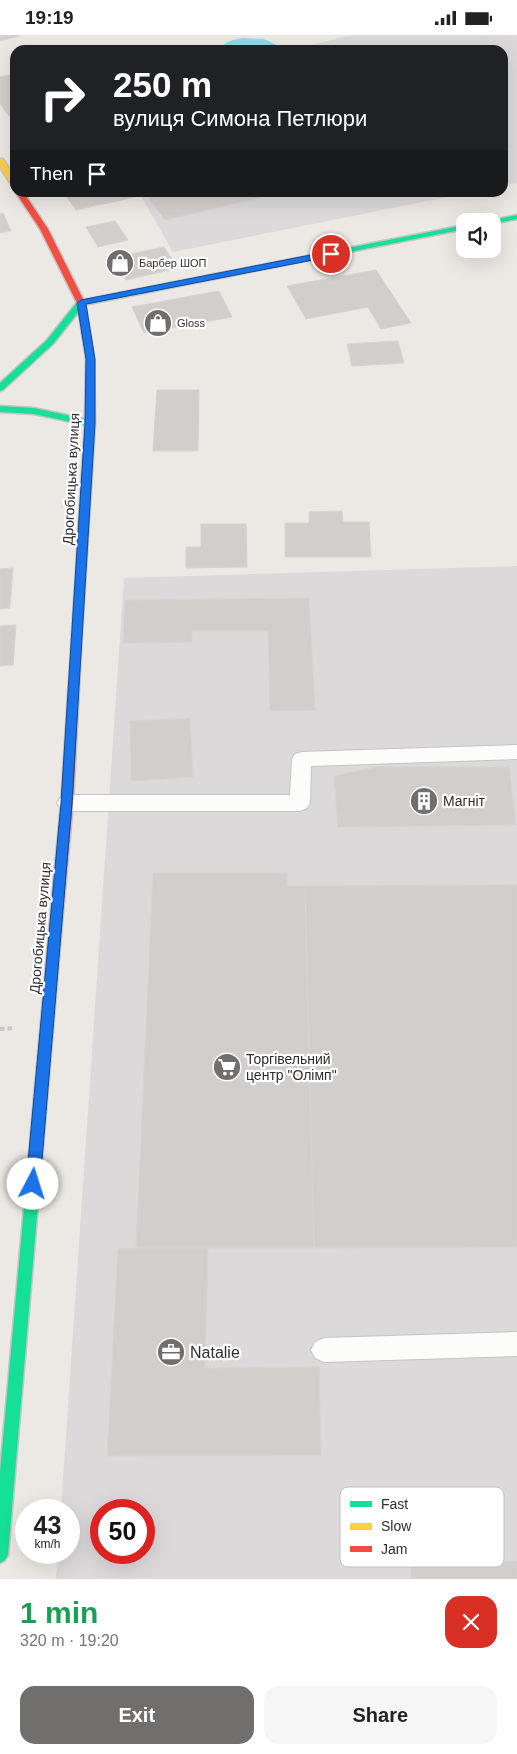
<!DOCTYPE html>
<meta charset="utf-8">
<style>
body{margin:0;font-family:Helvetica,sans-serif;background:#f6f6f6;color:#222;height:100vh;display:flex;flex-direction:column;font-size:19px;white-space:nowrap}
*{box-sizing:border-box;margin:0}
p{font-size:16px;color:#767676}
.icon{flex:none;width:28px;height:28px;fill:none;stroke:currentColor;stroke-width:2;stroke-linecap:round;stroke-linejoin:round}
.map{position:relative;height:1544px;overflow:hidden}
.side{display:flex;flex-direction:column;background:#fff;flex:1}
.side>*{flex:none}
.guide{position:absolute;left:10px;top:10px;width:498px;height:152px;border-radius:15px;box-shadow:0 5px 20px #0002;background:#202124;color:#fff;overflow:hidden}
.controls{position:absolute;left:456px;top:178px;display:grid;gap:10px}
.controls a{display:grid;place-items:center;width:45px;height:45px;border-radius:10px;background:#fff;box-shadow:0 5px 20px #0002;font-size:25px}
.speed{position:absolute;left:15px;top:1464px;display:flex;gap:10px;font-size:25px;font-weight:700;text-align:center}
.speed>*{display:grid;place-content:center;width:65px;height:65px;border-radius:50%;background:#fff;box-shadow:0 5px 20px #0002;line-height:1}
.speed small{font-size:12px;font-weight:400}
.speed .limit{border:8px solid #d22;background:#fff;color:#111}
.pin{position:absolute;display:grid;place-items:center;width:42px;height:42px;color:#fff;margin:-21px;border:2px solid #fff;border-radius:50%;box-shadow:0 1px 5px #0007}
.me{position:absolute;width:55px;margin:-28px;rotate:5deg;stroke-linejoin:round;filter:drop-shadow(0 0 4px #0008)}
.turn{display:flex;align-items:center;gap:18px;height:105px;padding:0 20px;font-size:22px}
.turn .icon{width:65px;height:65px;stroke-width:2.5}
.turn b{display:block;font-size:35px;line-height:42px}
.then{display:flex;align-items:center;height:48px;padding:0 20px;background:#0003;gap:10px;font-size:19px}
.round{display:grid;place-items:center;flex:none;width:52px;height:52px;border-radius:15px;background:#f6f6f6}
.overview{display:flex;align-items:center;justify-content:space-between;height:85px;padding:0 20px}
h1{font-size:30px;font-weight:700;line-height:38px;color:#1e9e55}
.primary-button{display:flex;gap:10px;margin-top:auto;padding:10px 20px}
.primary-button a{flex:1;height:58px;border-radius:15px;background:#706f6e;color:#fff;font-size:20px;font-weight:700;line-height:58px;text-align:center}
.primary-button a+a{background:#f6f6f6;color:#222}
.status{display:flex;justify-content:space-between;align-items:center;height:35px;padding:0 25px;background:#fff;direction:ltr}
.status svg{height:14px;fill:currentColor}
.map>svg:first-child{display:block}
.industrial{fill:#dcd9db;fill-rule:evenodd}
.water{fill:#99d6ec}
.building{fill:#d1cecb;stroke:#d7d4d0}
.lines{fill:none;stroke-linecap:round;stroke-linejoin:round}
.lane-casing{stroke:#c5c4c5;stroke-width:2}
.fast-casing{stroke:#c5c4c5;stroke-width:3}
.slow-casing{stroke:#c5c4c5;stroke-width:3}
.jam-casing{stroke:#c5c4c5;stroke-width:3}
.path{stroke:#c9c9c8;stroke-width:4;stroke-dasharray:4.5 3;stroke-linecap:butt}
.lane{fill:#fcfcfb;fill-rule:evenodd}
.fast{fill:#16e098;fill-rule:evenodd}
.slow{fill:#ffcf43;fill-rule:evenodd}
.jam{fill:#f24e42;fill-rule:evenodd}
.route{fill:#1a73e8;stroke:#114b97}
.labels{text-anchor:middle;dominant-baseline:central;stroke-width:4.5;stroke-linejoin:round;paint-order:stroke}
.far-poi-label{font-size:11px;fill:#2e2e2e;stroke:#fff;text-anchor:start}
.street-label{font-size:14px;fill:#2e2e2e;stroke:#fff}
.poi-label{font-size:14px;fill:#2e2e2e;stroke:#fff;text-anchor:start}
.near-poi-label{font-size:16px;fill:#2e2e2e;stroke:#fff;text-anchor:start}
.key{fill:#fff;stroke:#c0c0c0;stroke-width:1}
.key-label{font-size:14px;fill:#2e2e2e}
</style>
<div class="status"><b>19:19</b><svg viewBox="0 0 49 12"><path d="M0 12V9h3v3zM5 12V6h3v6zM10 12V3h3v9zM15 12V0h3v12zM26 1h20v11H26zM47 4h2v5h-2z"/></svg></div>
<div class="map">
<svg width="517" height="1544" viewBox="0 0 517 1544">
<rect width="100%" height="100%" fill="#ece8e4"/>
<g class="industrial">
<path d="M352,0H517V148L503,151L502,15H290Z"/>
<path d="M139,158H468L173,217Z"/>
<path d="M517,531V1544H56L58,1518H69V1475H61L124,543ZM101,1475H144V1518H101Z"/>
</g>
<path class="water" d="M242,3L264,4L287,15L220,14C225,6 233,5 242,3Z"/>
<g class="building">
<path d="M0,0H19L20,1L0,6Z"/>
<path d="M15,39V80L9,81L0,69V42Z"/>
<path d="M64,158H131L135,162L76,175Z"/>
<path d="M145,158H281L165,185Z"/>
<path d="M3,178L11,196L0,198V179Z"/>
<path d="M115,186L128,205L98,212L86,192Z"/>
<path d="M164,212L178,233L126,245L112,223Z"/>
<path d="M376,235L411,288L381,294L368,272L306,284L287,251Z"/>
<path d="M219,256L232,282L144,298L132,272Z"/>
<path d="M398,306L404,328L352,331L347,309Z"/>
<path d="M157,355H199L198,416H153Z"/>
<path d="M342,476L343,487H369L371,522H285V488H309V477Z"/>
<path d="M201,489H246L247,532L186,533V512H201Z"/>
<path d="M13,533L10,573L0,574V534Z"/>
<path d="M309,563L315,675L270,676L268,596H192V607L123,608L125,565Z"/>
<path d="M16,590L13,630L0,631V591Z"/>
<path d="M190,683L193,742L131,746L130,686Z"/>
<path d="M376,732H509L516,790L338,792L334,741Z"/>
<path d="M153,838H287V851H305L314,1213H136Z"/>
<path d="M517,850V1212L314,1213L305,851Z"/>
<path d="M136,1213H208L205,1333L319,1332L321,1420L107,1421L118,1214Z"/>
<path d="M517,1526V1544H411L410,1529Z"/>
</g>
<g class="lines">
<defs>
<g id="lane">
<path d="M517,710V724L311,731L310,768L307,773L300,776H67L60,773L57,768L60,763L67,760H290L292,724L295,719L302,717Z"/>
<path d="M517,1297V1321L324,1327L315,1323L311,1315L315,1307L324,1303Z"/>
</g>
<g id="fast">
<path d="M517,180V184L492,189V186H488Z"/>
<path d="M465,190V194L84,270L53,309L3,355L0,356V348L47,305L78,266Z"/>
<path d="M86,295L90,298L94,324L95,388L81,614L76,618L71,614L85,390L34,379L0,377V371L34,373L85,384L86,324L82,298Z"/>
<path d="M58,860L62,862L64,865L8,1520L5,1525L0,1528V1437L52,865L54,862Z"/>
</g>
<path id="slow" d="M0,124H3L15,143V151H12L0,132Z"/>
<g id="jam">
<path d="M16,158H24L48,194L85,268L90,298L89,300H83L82,298L77,268L40,194Z"/>
<path d="M76,610L81,614L73,768L64,865L62,868H54L52,865L61,768L71,614Z"/>
</g>
</defs>
<use href="#lane" class="lane-casing"/>
<use href="#fast" class="fast-casing"/>
<use href="#slow" class="slow-casing"/>
<use href="#jam" class="jam-casing"/>
<path class="path" d="M0,994L14,993"/>
<use href="#lane" class="lane"/>
<use href="#fast" class="fast"/>
<use href="#slow" class="slow"/>
<use href="#jam" class="jam"/>
</g>
<path class="route" d="M331,216L335,219L334,221L86,269L95,324V388L72,768L40,1149L38,1153L33,1155L28,1153L26,1149L61,768L85,388L86,324L77,268L81,265Z"/>
<defs>
<symbol id="shop-disc" viewBox="-11 -11 22 22"><circle r="9.5" fill="#706f6e" stroke="#fff"/><path d="M-5-2.5h2.3a2.7 3.5 0 0 1 5.4 0H5L5.5 6h-11ZM-1.5-2.5h3a1.5 2.3 0 0 0-3 0Z" fill="#fff"/></symbol>
<symbol id="building-disc" viewBox="-11 -11 22 22"><circle r="9.5" fill="#706f6e" stroke="#fff"/><path d="M-4-6H4V6H1V3H-1V6H-4ZM-2.5-4.3h1.7v1.8h-1.7ZM.8-4.3h1.7v1.8H.8ZM-2.5-1h1.7V.8h-1.7ZM.8-1h1.7V.8H.8Z" fill="#fff"/></symbol>
<symbol id="supermarket-disc" viewBox="-11 -11 22 22"><circle r="9.5" fill="#706f6e" stroke="#fff"/><path d="M-6-5.5h2.5l.6 2H6L4.5 2H-2.5L-4.4-4H-6ZM-1.5 3.2a1.3 1.3 0 1 0 .1 0ZM3 3.2a1.3 1.3 0 1 0 .1 0Z" fill="#fff"/></symbol>
<symbol id="office-disc" viewBox="-11 -11 22 22"><circle r="9.5" fill="#706f6e" stroke="#fff"/><path d="M-6-3h4V-5.5h4V-3h4V5H-6ZM-1-4.5V-3h2v-1.5ZM-6 0V1H6V0Z" fill="#fff"/></symbol>
</defs>
<g fill-rule="evenodd">
<use href="#shop-disc" x="104" y="212" width="32" height="32"/>
<use href="#shop-disc" x="142" y="272" width="32" height="32"/>
<use href="#building-disc" x="408" y="750" width="32" height="32"/>
<use href="#supermarket-disc" x="211" y="1016" width="32" height="32"/>
<use href="#office-disc" x="155" y="1301" width="32" height="32"/>
</g>
<g class="labels">
<g class="far-poi-label">
<text x="139" y="228">Барбер ШОП</text>
<text x="177" y="288">Gloss</text>
</g>
<g class="street-label">
<text transform="translate(71 444) rotate(-87)">Дрогобицька вулиця</text>
<text transform="translate(40 893) rotate(-85)">Дрогобицька вулиця</text>
</g>
<g class="poi-label">
<text x="443" y="766">Магніт</text>
<text x="246" y="1024">Торгівельний<tspan x="246" dy="16">центр "Олімп"</tspan></text>
</g>
<g class="near-poi-label">
<text x="190" y="1317">Natalie</text>
</g>
</g>
<rect x="340" y="1452" width="164" height="80" rx="8" class="key"/>
<rect x="350" y="1466" width="22" height="6" fill="#16e098"/>
<rect x="350" y="1488" width="22" height="7" fill="#ffcf43"/>
<rect x="350" y="1511" width="22" height="6" fill="#f24e42"/>
<g class="key-label">
<text x="381" y="1474">Fast</text>
<text x="381" y="1496">Slow</text>
<text x="381" y="1519">Jam</text>
</g>
</svg>
<div class="controls">
<a><svg class="icon" aria-label="sound" viewBox="0 0 24 24"><path d="M4 9h4l5-4v14l-5-4H4zM17 9q2 3 0 6"/></svg></a>
</div>
<div class="speed"><div>43<small>km/h</small></div><div class="limit">50</div></div>
<div class="pin" style="left:331px;top:219px;background:#d93025"><svg class="icon" aria-label="arrive" viewBox="0 0 24 24"><path d="M6 21V4h12l-3 4 3 4H6"/></svg></div>
<svg class="me" style="left:33px;top:1149px" viewBox="-20 -20 40 40"><circle r="19" fill="#fff"/><path d="M0-13L10 11 0 6-10 11z" fill="#1a73e8"/></svg>
<div class="guide">
<div class="turn"><svg class="icon" aria-label="right" viewBox="0 0 24 24"><path d="M7 20v-9h11M14 6l5 5-5 5"/></svg><div><b>250 m</b>вулиця Симона Петлюри</div></div>
<div class="then">Then<svg class="icon" aria-label="arrive" viewBox="0 0 24 24"><path d="M6 21V4h12l-3 4 3 4H6"/></svg></div>
</div>
</div>
<section class="side">
<div class="overview"><div><h1>1 min</h1><p>320 m · 19:20</p></div><a class="round" style="background:#d93025;color:#fff"><svg class="icon" aria-label="close" viewBox="0 0 24 24"><path d="M6 6l12 12M18 6L6 18"/></svg></a></div>
<div class="primary-button"><a>Exit</a><a>Share</a></div>
</section>
